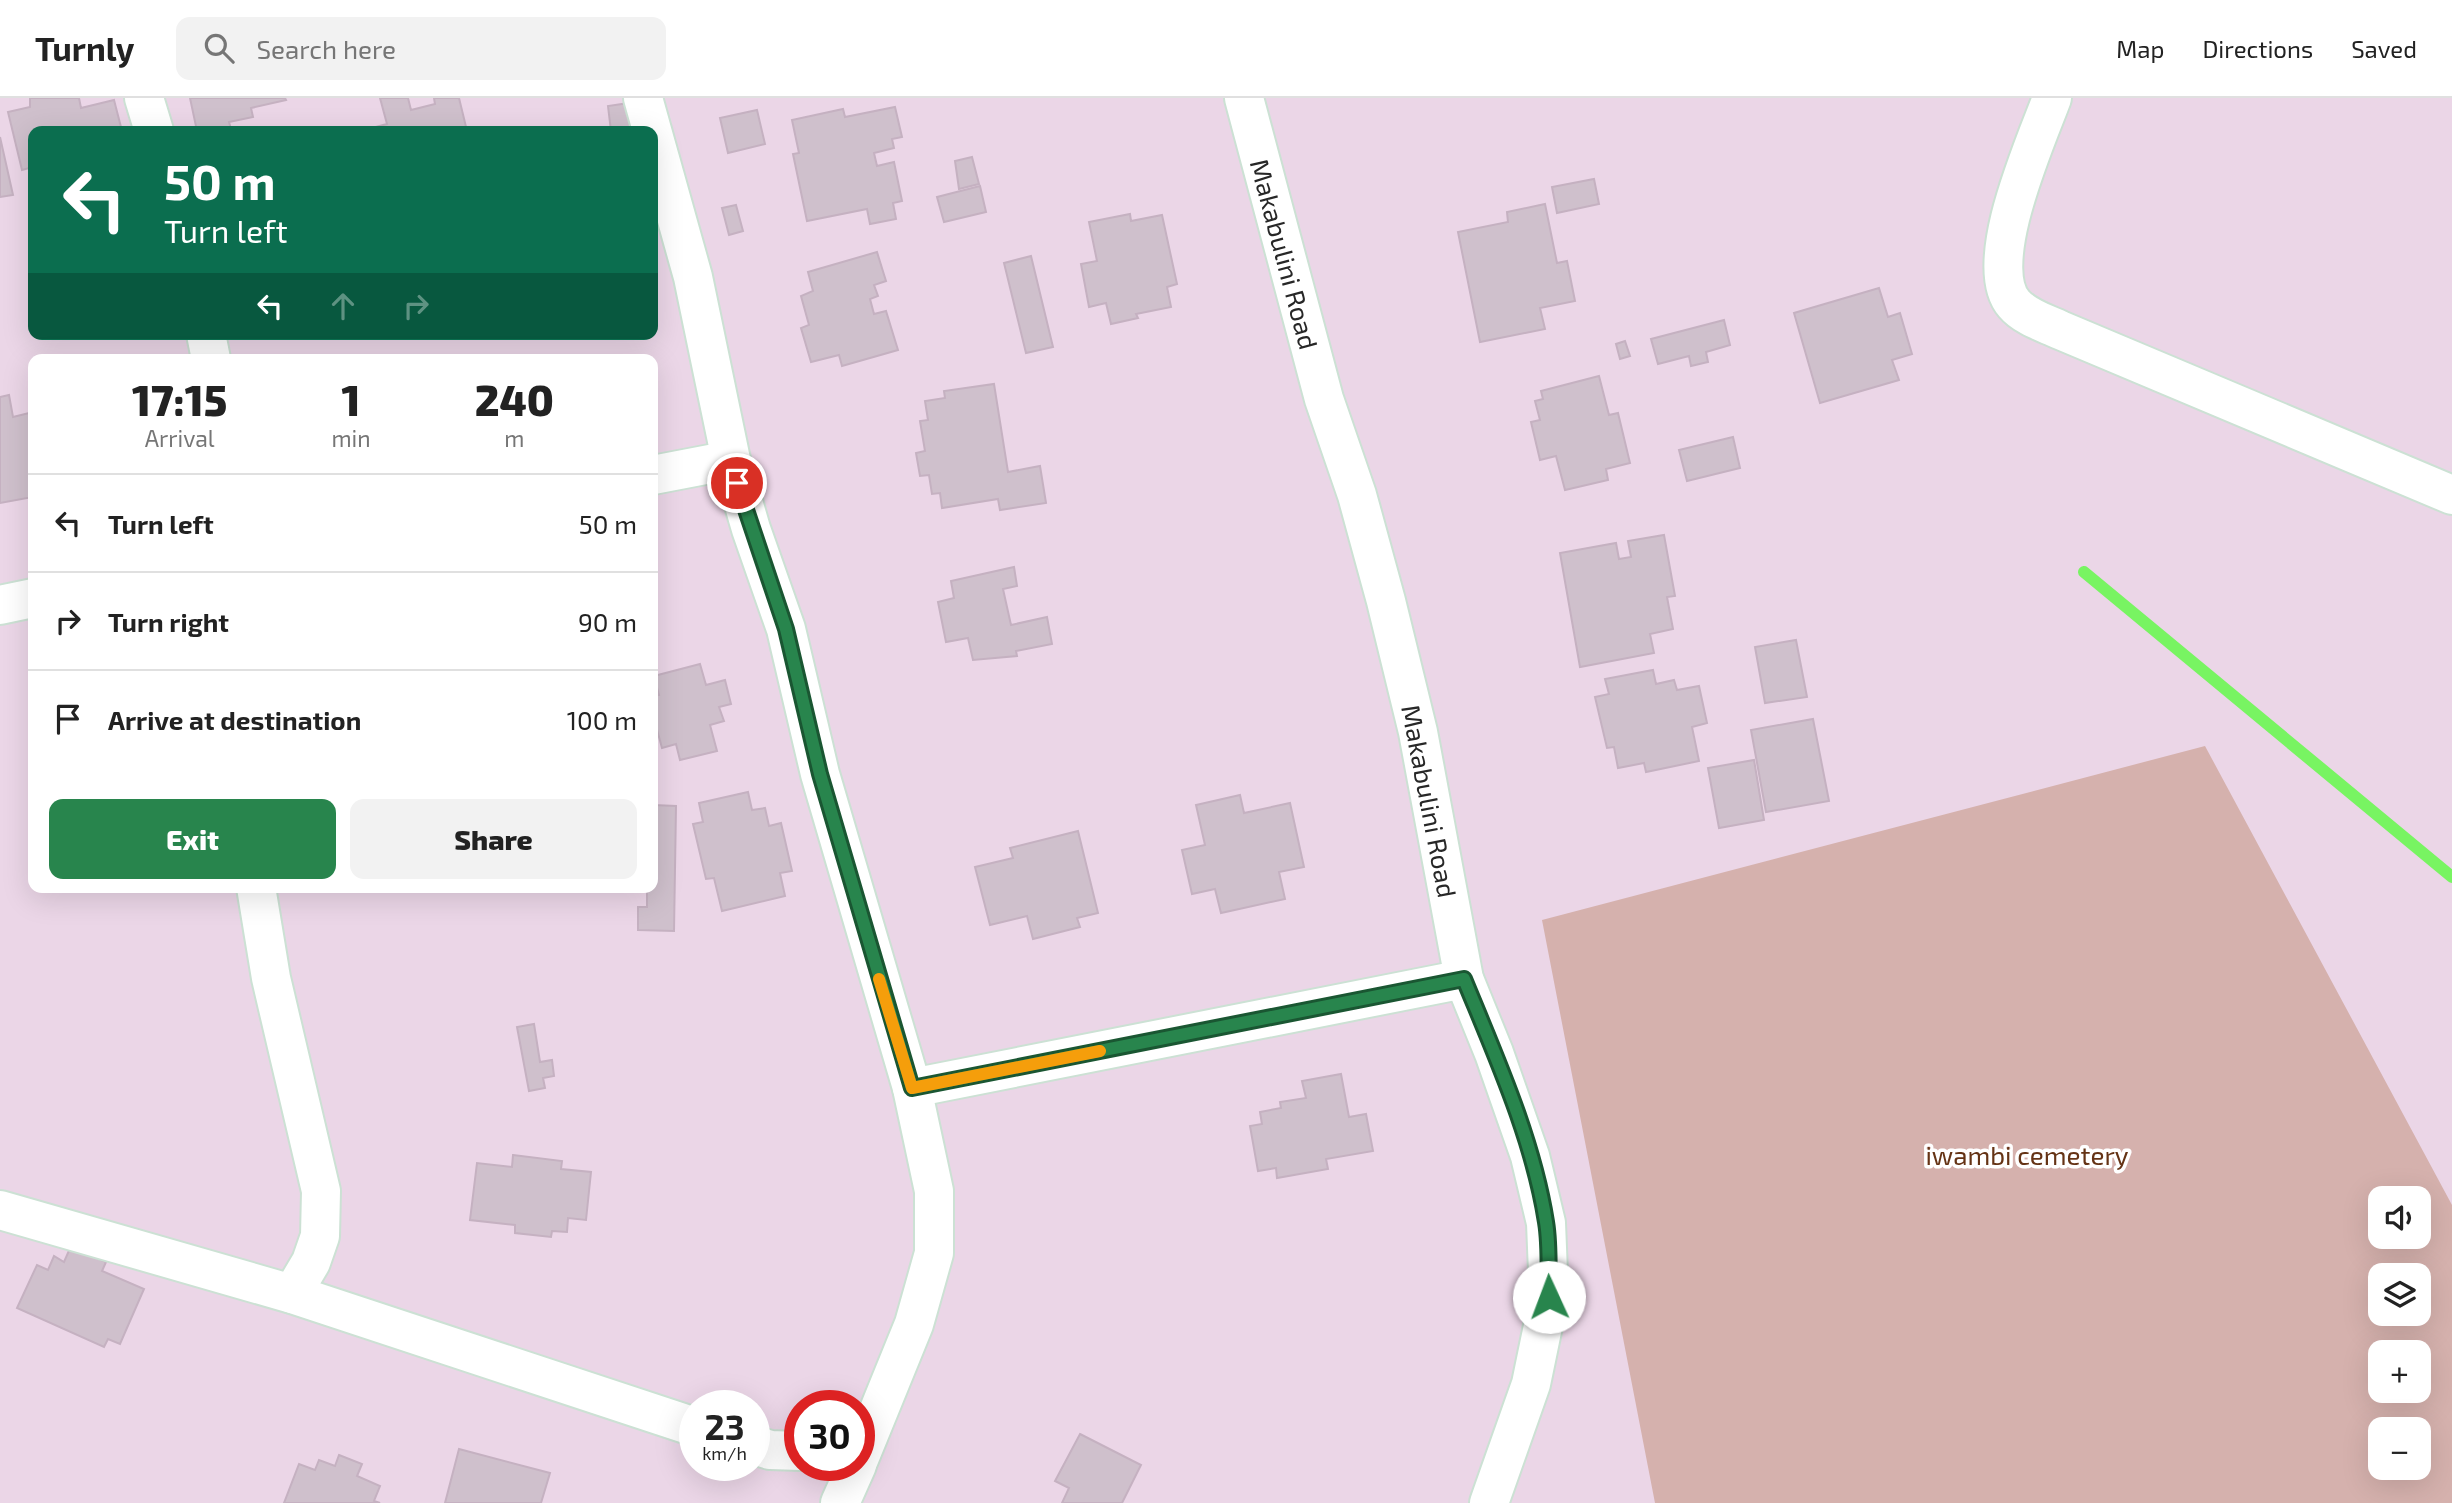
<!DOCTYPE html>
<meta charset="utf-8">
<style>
body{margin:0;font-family:"Exo 2",sans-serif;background:#f2f2f2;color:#222;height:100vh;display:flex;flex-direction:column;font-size:26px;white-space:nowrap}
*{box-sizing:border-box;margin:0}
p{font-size:23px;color:#767676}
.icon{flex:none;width:38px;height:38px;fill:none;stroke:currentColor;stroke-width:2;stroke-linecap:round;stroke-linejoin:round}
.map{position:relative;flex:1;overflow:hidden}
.drawer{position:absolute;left:28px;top:256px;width:630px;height:539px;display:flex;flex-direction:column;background:#fff;border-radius:14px;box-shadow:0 7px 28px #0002}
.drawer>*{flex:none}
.guide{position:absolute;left:28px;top:28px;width:630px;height:214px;border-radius:14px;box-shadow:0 7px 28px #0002;background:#0b6e4f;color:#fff;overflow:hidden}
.tools{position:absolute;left:2368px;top:1088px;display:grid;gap:14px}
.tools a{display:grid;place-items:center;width:63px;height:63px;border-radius:14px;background:#fff;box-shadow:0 7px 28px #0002;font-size:35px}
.speed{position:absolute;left:679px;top:1292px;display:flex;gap:14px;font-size:35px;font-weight:700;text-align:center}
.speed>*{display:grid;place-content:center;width:91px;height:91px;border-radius:50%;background:#fff;box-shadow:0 7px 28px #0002;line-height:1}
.speed small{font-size:18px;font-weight:400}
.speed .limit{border:10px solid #d22;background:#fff;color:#111}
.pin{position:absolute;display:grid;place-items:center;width:60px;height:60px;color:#fff;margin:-30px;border:4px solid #fff;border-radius:50%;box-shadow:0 2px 7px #0007}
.me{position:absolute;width:77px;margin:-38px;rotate:358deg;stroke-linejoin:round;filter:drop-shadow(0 0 5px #0008)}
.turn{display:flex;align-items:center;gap:24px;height:147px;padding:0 21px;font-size:32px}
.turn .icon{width:91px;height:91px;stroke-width:2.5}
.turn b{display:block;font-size:49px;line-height:60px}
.lanes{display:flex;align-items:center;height:66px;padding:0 21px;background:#0003;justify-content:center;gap:35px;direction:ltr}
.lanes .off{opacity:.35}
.eta{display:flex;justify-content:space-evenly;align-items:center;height:119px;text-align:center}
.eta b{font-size:42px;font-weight:800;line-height:49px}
.action{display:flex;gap:14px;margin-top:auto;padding:14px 21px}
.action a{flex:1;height:80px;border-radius:14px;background:#28854d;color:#fff;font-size:28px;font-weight:800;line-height:80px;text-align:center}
.action a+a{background:#f2f2f2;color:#222}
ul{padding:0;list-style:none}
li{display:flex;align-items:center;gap:21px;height:98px;padding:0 21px;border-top:2px solid #e0e0e0}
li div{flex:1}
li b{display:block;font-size:26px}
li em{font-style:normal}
header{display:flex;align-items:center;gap:42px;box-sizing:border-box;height:98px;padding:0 35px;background:#fff;border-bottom:2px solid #e0e0e0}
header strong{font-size:33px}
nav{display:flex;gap:38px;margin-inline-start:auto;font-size:24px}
.search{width:490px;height:63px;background:#f2f2f2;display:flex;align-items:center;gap:18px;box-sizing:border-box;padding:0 24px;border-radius:14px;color:#767676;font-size:26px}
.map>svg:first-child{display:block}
.cemetery{fill:#d5b1ad;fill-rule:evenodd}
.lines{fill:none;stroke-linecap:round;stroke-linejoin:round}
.stream{stroke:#78f462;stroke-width:12}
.building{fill:#cfc0cc;stroke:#c5b1c1;stroke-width:2}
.minor-casing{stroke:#cce1d4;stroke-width:42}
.minor{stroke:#fff;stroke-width:38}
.route-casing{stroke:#1a5632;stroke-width:18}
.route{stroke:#28854d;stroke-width:12}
.slow{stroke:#f59e0b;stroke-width:12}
.labels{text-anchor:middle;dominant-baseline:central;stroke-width:7;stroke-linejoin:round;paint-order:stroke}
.street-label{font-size:26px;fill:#272727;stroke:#fff}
.park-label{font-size:26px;fill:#653315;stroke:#fff}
</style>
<header>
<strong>Turnly</strong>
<div class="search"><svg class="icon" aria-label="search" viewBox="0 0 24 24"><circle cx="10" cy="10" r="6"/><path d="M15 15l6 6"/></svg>Search here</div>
<nav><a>Map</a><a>Directions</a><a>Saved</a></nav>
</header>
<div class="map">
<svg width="2452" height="1405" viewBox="0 0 2452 1405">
<rect width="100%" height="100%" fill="#ebd6e7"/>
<path class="cemetery" d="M2205,648L2452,1107V1405H1655L1542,822ZM2380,1101H2418V1139H2380ZM2380,1178H2418V1216H2380ZM2380,1255H2418V1293H2380ZM2380,1332H2418V1370H2380Z"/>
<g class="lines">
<path class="stream" d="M2084,474L2452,779"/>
</g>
<g class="building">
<path d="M79,0L81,10L114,2L122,33H33V69L22,72L8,14L30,9V0Z"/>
<path d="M190,0H285L286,2L251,10L253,19L229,24L231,31L197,33Z"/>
<path d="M380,0H408L411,12L435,6L434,0H459L467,33H373L372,30L387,26Z"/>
<path d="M629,5L633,33H611L608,8Z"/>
<path d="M895,9L902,39L892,41L894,50L874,55L877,68L894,64L902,103L893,105L896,121L870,126L867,111L807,123L793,56L799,55L792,22L843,11L845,19Z"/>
<path d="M757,12L765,46L728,55L720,20Z"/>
<path d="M0,39L13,97L0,99Z"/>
<path d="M972,59L979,86L959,91L955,63Z"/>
<path d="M1594,81L1599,106L1557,115L1552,89Z"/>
<path d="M980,88L986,114L944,124L937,99Z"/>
<path d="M1545,106L1557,165L1567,163L1575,203L1540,210L1545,231L1480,244L1458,134L1508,124L1507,114Z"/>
<path d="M736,107L743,133L729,137L722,110Z"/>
<path d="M1130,116L1131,123L1162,117L1177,186L1167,189L1171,209L1136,216L1138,220L1111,226L1106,205L1089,209L1081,166L1097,163L1089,124Z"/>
<path d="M877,154L886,183L874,187L878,198L870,201L874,216L886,213L898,252L842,268L839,257L811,264L801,230L809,227L801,198L813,193L808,174Z"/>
<path d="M1031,158L1053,249L1026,255L1004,165Z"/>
<path d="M1879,190L1888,219L1900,215L1912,256L1892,262L1899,282L1820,305L1794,215Z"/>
<path d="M1724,222L1730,247L1706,254L1708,264L1691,268L1689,258L1658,266L1651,241Z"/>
<path d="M1625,243L1630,258L1620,261L1616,246Z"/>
<path d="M1599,278L1609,317L1618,315L1630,365L1606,371L1608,382L1565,392L1556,358L1540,362L1531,324L1540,322L1535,303L1543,301L1541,293Z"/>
<path d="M994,286L1008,374L1040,368L1046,405L1000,412L998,401L942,410L940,395L932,396L929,377L920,378L916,355L925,353L920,323L928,322L925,303L945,300L944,293Z"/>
<path d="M9,297L13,319L33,314V399L0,405V299Z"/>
<path d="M1733,339L1740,370L1687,383L1679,352Z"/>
<path d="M1664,437L1675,498L1667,499L1673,531L1650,536L1654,555L1580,569L1560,455L1616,445L1619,461L1631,459L1628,443Z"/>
<path d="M1014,469L1017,488L1003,491L1011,527L1047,519L1052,546L1016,553L1017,558L973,562L968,540L946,544L938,504L954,500L951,483Z"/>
<path d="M1796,542L1807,599L1765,605L1755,549Z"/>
<path d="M700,566L706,587L725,582L731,606L719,609L724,623L710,627L717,653L680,662L676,646L662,650L653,617V598L659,597L654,578Z"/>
<path d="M1653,572L1656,586L1674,582L1677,592L1699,588L1707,625L1692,629L1699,663L1646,674L1644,665L1618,670L1614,649L1607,650L1595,599L1609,596L1605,581Z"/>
<path d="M1813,621L1829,703L1766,714L1751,632Z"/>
<path d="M1754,662L1764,722L1719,730L1708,670Z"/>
<path d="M748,694L752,712L765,710L769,728L781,725L792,773L780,775L785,798L722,813L714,780L706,781L693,726L703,724L699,705Z"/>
<path d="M1240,697L1244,715L1290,705L1304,769L1279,774L1285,801L1221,815L1215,791L1192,796L1182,752L1205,747L1196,707Z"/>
<path d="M653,707L676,708L674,833L638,832V809H647V789H653Z"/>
<path d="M1078,733L1098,815L1077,820L1080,829L1033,841L1027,818L990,827L975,769L1013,760L1010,750Z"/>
<path d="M534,926L540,964L552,962L554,978L543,980L545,990L529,993L517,929Z"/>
<path d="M1341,976L1349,1019L1366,1016L1373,1053L1326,1061L1328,1071L1277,1080L1276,1070L1258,1073L1250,1028L1262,1026L1260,1014L1281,1010L1280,1004L1306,1000L1302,983Z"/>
<path d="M513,1057L562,1063L561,1071L591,1074L586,1122L568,1120L567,1134L552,1133L551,1139L515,1135V1127L470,1122L477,1065L512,1069Z"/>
<path d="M71,1148L106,1164L102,1173L144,1191L120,1246L108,1241L104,1249L17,1210L37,1167L48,1172L54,1158L64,1164Z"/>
<path d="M1080,1336L1141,1367L1122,1405H1062L1069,1390L1055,1383Z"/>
<path d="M459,1351L550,1375L541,1405H445Z"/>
<path d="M339,1357L362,1366L357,1378L380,1388L374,1403L380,1405H284L299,1366L315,1372L319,1362L335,1368Z"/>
</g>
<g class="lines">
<defs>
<g id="minor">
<path d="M144,0L154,33"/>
<path d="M643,0L693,179L731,362L751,431L786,531L820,676L912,990L934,1093V1155L914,1226L859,1361"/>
<path d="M1244,0L1324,301L1357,397L1386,503L1418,634L1464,881L1494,955L1530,1058L1546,1125L1549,1199L1531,1286L1489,1405"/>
<path d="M2052,0C2036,43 1980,167 2014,206C2025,219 2045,225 2060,232L2452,397"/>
<path d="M206,236L211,261"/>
<path d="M653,377L731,362"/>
<path d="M0,507L33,500"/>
<path d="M256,789L271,880L321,1093L320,1138L311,1164L292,1196"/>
<path d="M912,990L1464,881"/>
<path d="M0,1112L292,1196L695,1329"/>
<path d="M754,1347L770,1352L800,1353"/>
<path d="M840,1405L857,1367"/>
</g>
</defs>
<use href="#minor" class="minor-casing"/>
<use href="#minor" class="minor"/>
</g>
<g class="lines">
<defs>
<path id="route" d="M737,385L786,531L820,676L912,990L1464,881C1496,959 1533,1041 1546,1124C1550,1148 1548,1174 1549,1199"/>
</defs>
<use href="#route" class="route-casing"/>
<use href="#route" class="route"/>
<path class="slow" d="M879,881L912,990L1100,953"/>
</g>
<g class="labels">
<g class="street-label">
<text transform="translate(1285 156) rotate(75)">Makabulini Road</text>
<text transform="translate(1430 703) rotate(79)">Makabulini Road</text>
</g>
<g class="park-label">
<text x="2027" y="1056">iwambi cemetery</text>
</g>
</g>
</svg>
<div class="tools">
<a><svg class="icon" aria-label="sound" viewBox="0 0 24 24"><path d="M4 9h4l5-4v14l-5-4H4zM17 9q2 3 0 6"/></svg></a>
<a><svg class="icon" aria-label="layers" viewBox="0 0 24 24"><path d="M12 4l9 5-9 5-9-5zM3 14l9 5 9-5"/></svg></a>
<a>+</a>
<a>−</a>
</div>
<div class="speed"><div>23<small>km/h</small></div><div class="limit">30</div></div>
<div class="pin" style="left:737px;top:385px;background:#d93025"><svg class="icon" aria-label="arrive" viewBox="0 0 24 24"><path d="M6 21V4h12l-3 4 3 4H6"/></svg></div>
<svg class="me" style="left:1549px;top:1199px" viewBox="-20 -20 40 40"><circle r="19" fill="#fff"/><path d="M0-13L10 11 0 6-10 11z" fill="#28854d"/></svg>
<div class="guide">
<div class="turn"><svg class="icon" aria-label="left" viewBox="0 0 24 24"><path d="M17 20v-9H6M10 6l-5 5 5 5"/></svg><div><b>50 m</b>Turn left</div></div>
<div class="lanes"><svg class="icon" aria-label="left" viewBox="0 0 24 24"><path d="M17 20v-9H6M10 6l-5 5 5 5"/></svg><svg class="icon off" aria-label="ahead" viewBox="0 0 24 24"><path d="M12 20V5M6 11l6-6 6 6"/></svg><svg class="icon off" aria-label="right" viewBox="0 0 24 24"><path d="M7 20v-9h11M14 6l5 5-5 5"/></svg></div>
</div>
<section class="drawer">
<div class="eta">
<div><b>17:15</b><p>Arrival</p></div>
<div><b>1</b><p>min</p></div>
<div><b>240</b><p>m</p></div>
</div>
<ul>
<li><svg class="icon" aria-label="left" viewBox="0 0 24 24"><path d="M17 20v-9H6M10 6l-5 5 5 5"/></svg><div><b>Turn left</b></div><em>50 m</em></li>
<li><svg class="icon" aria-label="right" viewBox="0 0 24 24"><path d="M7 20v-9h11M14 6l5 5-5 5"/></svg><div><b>Turn right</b></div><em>90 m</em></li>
<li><svg class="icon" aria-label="arrive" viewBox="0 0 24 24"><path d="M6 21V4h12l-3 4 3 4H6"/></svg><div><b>Arrive at destination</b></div><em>100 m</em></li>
</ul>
<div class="action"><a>Exit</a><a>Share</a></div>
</section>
</div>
